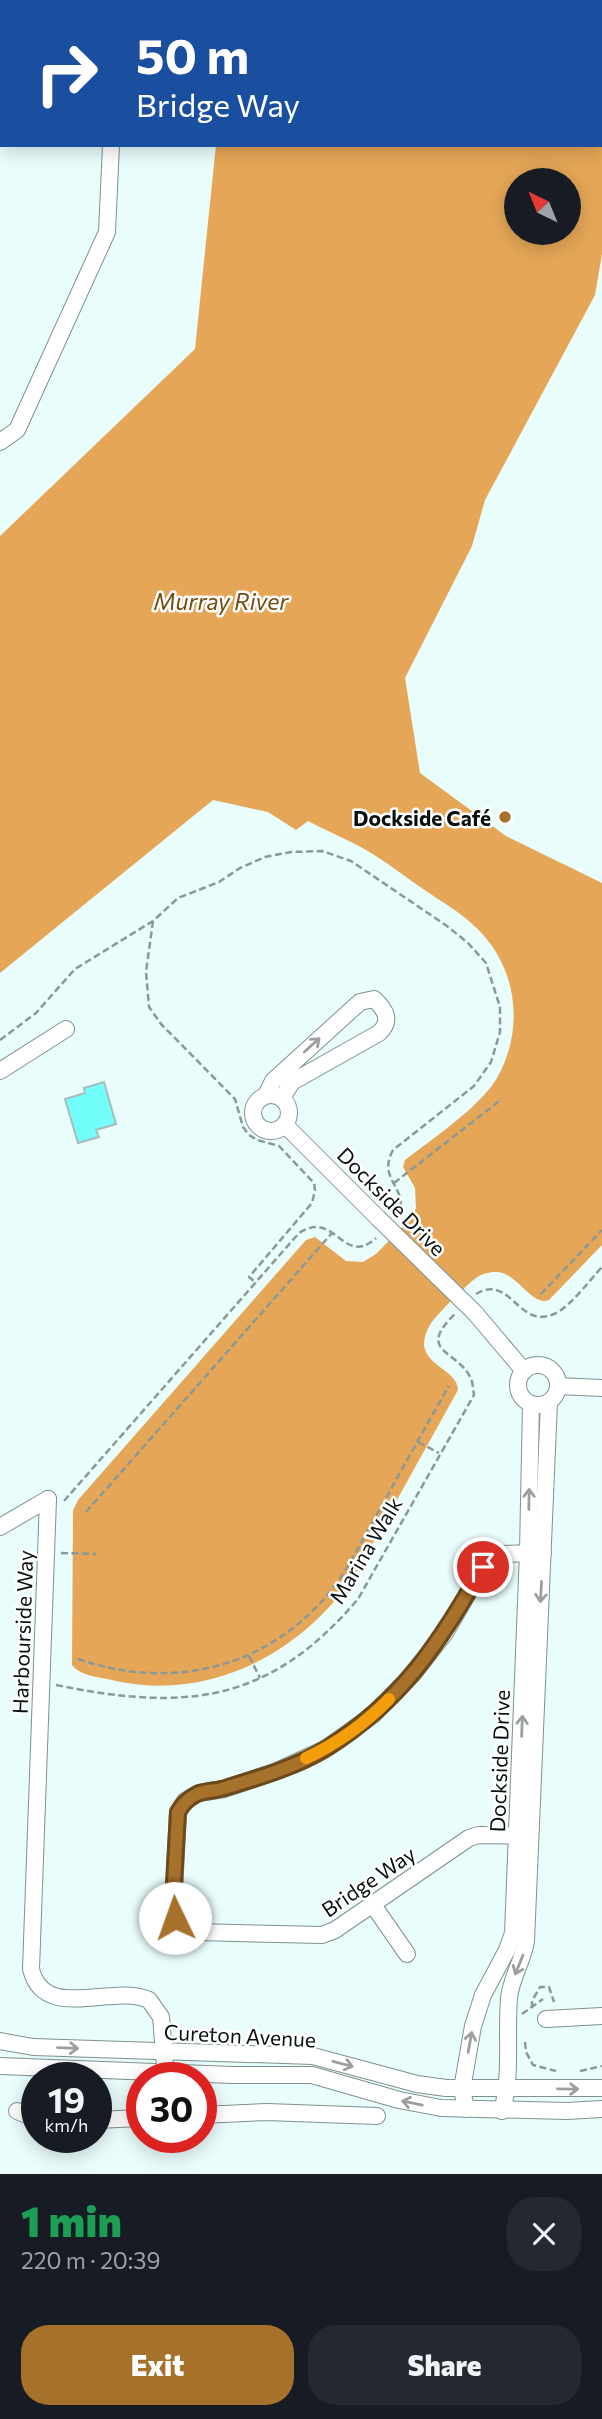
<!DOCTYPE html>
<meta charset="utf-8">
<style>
body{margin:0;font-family:Commissioner,sans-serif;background:#242831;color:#f1f3f6;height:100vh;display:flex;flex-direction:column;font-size:26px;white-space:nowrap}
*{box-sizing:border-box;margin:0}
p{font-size:23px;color:#9ea1a6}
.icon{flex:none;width:38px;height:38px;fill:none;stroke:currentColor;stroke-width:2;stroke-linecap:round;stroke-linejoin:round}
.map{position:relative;height:2174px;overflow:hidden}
.panel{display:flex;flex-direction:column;background:#171b24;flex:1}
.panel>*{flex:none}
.top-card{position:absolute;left:0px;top:0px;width:602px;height:147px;box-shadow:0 4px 18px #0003;background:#1a4fa0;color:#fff;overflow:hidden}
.needle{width:46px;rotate:317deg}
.fabs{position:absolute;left:504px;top:168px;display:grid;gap:14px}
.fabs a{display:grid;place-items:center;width:77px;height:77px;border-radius:50%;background:#171b24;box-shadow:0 4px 18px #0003;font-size:35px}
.speed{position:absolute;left:21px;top:2062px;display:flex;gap:14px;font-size:35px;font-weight:700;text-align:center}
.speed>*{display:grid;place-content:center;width:91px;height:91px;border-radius:50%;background:#171b24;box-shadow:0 4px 18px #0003;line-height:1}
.speed small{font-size:18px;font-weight:400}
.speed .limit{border:10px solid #d22;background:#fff;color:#111}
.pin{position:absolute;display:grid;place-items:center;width:60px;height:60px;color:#fff;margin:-30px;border:4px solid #fff;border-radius:50%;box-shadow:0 2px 7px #0007}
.me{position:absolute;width:77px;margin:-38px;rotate:357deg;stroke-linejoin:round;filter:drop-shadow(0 0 5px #0008)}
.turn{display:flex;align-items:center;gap:24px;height:147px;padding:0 21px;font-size:32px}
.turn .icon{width:91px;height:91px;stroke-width:2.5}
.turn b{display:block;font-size:49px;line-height:60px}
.round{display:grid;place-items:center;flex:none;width:74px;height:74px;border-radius:28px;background:#242831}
.overview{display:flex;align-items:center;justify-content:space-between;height:119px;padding:0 21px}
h1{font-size:42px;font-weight:800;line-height:52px;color:#1e9e55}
.action{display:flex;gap:14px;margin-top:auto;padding:14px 21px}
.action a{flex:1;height:80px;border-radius:28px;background:#a6712a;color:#fff;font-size:28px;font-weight:800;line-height:80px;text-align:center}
.action a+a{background:#242831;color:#f1f3f6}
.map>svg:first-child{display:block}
.water{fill:#e5a757;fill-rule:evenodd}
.building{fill:#72fefb;stroke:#a8bcbb;stroke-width:2}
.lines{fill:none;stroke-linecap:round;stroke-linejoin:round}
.minor-casing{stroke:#7f9190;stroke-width:18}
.path{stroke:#8a9898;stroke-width:2.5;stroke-dasharray:7 3.5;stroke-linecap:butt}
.minor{stroke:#fff;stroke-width:16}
.minor-bridge-casing{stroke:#7f9190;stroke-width:18;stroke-linecap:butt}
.minor-bridge{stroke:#fff;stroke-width:16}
.oneway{stroke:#9d9f9f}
.route-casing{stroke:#6c491b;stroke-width:18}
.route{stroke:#a6712a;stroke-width:12}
.slow{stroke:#f59e0b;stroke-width:12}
.poi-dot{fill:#a6712a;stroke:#fff;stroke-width:2.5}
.labels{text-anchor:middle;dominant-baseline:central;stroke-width:5;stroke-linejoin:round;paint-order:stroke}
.poi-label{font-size:21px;font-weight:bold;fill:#091010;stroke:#fff;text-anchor:end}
.street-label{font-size:21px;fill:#091010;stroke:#fff}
.water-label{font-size:23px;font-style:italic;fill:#744b0e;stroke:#fff}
</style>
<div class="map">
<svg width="602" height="2174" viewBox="0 0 602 2174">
<rect width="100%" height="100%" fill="#e9fdfc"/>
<path class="water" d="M207,0H602V254L595,295L485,500L472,546L405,678L420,773L506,836L602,883V1245L549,1300C531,1307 517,1271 495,1272C490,1272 483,1274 479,1276C471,1280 434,1317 430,1325C426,1331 424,1338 424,1345C426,1366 458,1371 458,1390L358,1570C306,1650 214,1702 116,1681C102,1677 81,1677 72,1665L73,1510L78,1500L306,1240L315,1237L346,1261L363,1262L376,1254L412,1217L416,1208L415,1188L403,1167L405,1160C432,1139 480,1107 497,1078C526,1027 517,962 471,923C457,910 439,900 423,889C404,876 385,861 366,850C347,839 327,831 308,821L296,830L268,812L213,800L0,973V536L195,349L216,145H600V2ZM516,180H569V233H516Z"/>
<path class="building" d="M104,1082L116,1124L96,1130L99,1137L78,1143L65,1099L85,1093L84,1088Z"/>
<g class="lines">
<defs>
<g id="minor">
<path d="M0,442L17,430L107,232L111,145"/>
<path d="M0,1071L66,1029"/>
<circle cx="271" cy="1113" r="18"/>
<path d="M266,1095L273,1081L360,1002L374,999C386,1010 392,1021 379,1033L292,1082L282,1098"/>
<path d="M285,1125L378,1218"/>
<path d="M475,1313L524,1371"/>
<circle cx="538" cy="1385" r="20"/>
<path d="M558,1386L602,1388"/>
<path d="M48,1499L31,1969C44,2023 113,1983 149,2000L161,2017L166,2077"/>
<path d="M0,1527L48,1499"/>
<path d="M530,1836L479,1835L469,1838L335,1930L322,1935L196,1932L181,1925L173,1911L178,1812L185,1801L199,1793L224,1789L277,1771L325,1749L373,1715L413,1674L445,1633L483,1567L500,1554L543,1553"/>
<path d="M373,1905L407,1954"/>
<path d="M546,2019L602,2016"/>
<path d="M0,2041L33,2047L313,2056L417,2084L446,2088H602"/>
<path d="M0,2066L232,2075H312L399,2100L441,2108L567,2111L602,2109"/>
<path d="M466,2109L462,2089L473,2026L483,1995L507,1950L513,1933L528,1552L531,1404"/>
<path d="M17,2111L37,2119"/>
<path d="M502,2111C512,2075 506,2036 509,1998C511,1978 523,1961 526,1941L549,1402"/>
<path d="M201,2115L267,2112L377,2116"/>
<path d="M96,2120L142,2118"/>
</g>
</defs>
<use href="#minor" class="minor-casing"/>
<g class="path">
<path d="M153,921L146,972L149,1007L161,1024L235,1099L243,1127L249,1135L257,1140L279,1146L314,1183L315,1190L312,1203L249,1277L255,1282"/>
<path d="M0,1040L36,1013L75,969L153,921L178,898L219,882L240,868L265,857L291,852L322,851L351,861L447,926L468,943L486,963L500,1007V1032L491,1062L474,1086L393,1150C376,1181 412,1190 397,1215"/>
<path d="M394,1183L502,1099"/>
<path d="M476,1294C511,1273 518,1330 554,1314C570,1307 589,1281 602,1267"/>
<path d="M541,1294L602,1230"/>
<path d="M418,1442L439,1453"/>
<path d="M64,1501L299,1233C336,1209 343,1268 376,1238"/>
<path d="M86,1512L332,1233"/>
<path d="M61,1553L96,1554"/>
<path d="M249,1656L260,1678"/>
<path d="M78,1659C170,1691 266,1669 329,1593C348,1570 361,1542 376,1516C400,1473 424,1429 449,1386"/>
<path d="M56,1685C184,1711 268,1705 358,1599L474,1395C473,1390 473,1383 471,1379C458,1349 414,1353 456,1313"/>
<path d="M532,2008V2001L540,1987H549L554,2002"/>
<path d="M522,2014L543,1999"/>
<path d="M525,2042L526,2052L533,2065L556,2071"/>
<path d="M580,2071L602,2066"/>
</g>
<use href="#minor" class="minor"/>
<defs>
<path id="minor-bridge" d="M378,1218L475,1313"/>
</defs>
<use href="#minor-bridge" class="minor-bridge-casing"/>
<use href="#minor-bridge" class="minor-bridge"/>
</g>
<defs><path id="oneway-shaft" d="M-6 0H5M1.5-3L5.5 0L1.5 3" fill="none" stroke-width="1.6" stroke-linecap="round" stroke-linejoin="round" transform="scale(1.75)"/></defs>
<g class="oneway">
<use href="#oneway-shaft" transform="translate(312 1045) rotate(-42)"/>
<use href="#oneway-shaft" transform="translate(529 1499) rotate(-89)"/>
<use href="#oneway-shaft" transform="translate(541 1592) rotate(93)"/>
<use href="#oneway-shaft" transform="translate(522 1726) rotate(-88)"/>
<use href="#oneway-shaft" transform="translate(519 1965) rotate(112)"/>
<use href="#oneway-shaft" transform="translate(470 2042) rotate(-80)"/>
<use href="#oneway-shaft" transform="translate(68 2048) rotate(2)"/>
<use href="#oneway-shaft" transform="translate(343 2064) rotate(15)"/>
<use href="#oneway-shaft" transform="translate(568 2089) rotate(1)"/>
<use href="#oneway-shaft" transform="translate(412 2103) rotate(-168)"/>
</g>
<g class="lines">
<defs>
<path id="route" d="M175,1918L173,1901L178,1812C183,1804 187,1799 197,1794C206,1790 218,1791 228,1787C261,1777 298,1766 327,1748C403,1700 439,1643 483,1567"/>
</defs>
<use href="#route" class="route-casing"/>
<use href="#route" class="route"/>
<path class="slow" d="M306,1758C336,1744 365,1724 389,1699"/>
</g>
<circle class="poi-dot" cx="505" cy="817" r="7"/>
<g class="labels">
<g class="poi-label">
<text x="491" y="817">Dockside Café</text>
</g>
<g class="street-label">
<text transform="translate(392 1201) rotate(45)">Dockside Drive</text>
<text transform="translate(365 1550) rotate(-59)">Marina Walk</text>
<text transform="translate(22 1632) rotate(-88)">Harbourside Way</text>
<text transform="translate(499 1761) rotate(-88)">Dockside Drive</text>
<text transform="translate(368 1881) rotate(-34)">Bridge Way</text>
<text transform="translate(240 2035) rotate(3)">Cureton Avenue</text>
</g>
<g class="water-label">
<text x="221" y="601">Murray River</text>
</g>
</g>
</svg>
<div class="fabs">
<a><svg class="needle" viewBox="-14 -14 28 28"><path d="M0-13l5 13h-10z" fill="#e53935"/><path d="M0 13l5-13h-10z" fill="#9ea1a6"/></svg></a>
</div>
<div class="speed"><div>19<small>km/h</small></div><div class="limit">30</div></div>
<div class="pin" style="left:483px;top:1567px;background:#d93025"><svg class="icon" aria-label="arrive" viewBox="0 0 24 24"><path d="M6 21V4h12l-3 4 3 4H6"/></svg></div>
<svg class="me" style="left:175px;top:1918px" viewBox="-20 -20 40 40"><circle r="19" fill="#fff"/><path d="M0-13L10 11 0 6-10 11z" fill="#a6712a"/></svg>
<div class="top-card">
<div class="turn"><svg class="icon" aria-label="right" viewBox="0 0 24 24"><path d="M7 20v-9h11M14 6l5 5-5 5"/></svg><div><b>50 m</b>Bridge Way</div></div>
</div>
</div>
<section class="panel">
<div class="overview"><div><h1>1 min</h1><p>220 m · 20:39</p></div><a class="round"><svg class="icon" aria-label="close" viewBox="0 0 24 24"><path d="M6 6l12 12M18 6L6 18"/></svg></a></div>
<div class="action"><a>Exit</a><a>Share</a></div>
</section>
